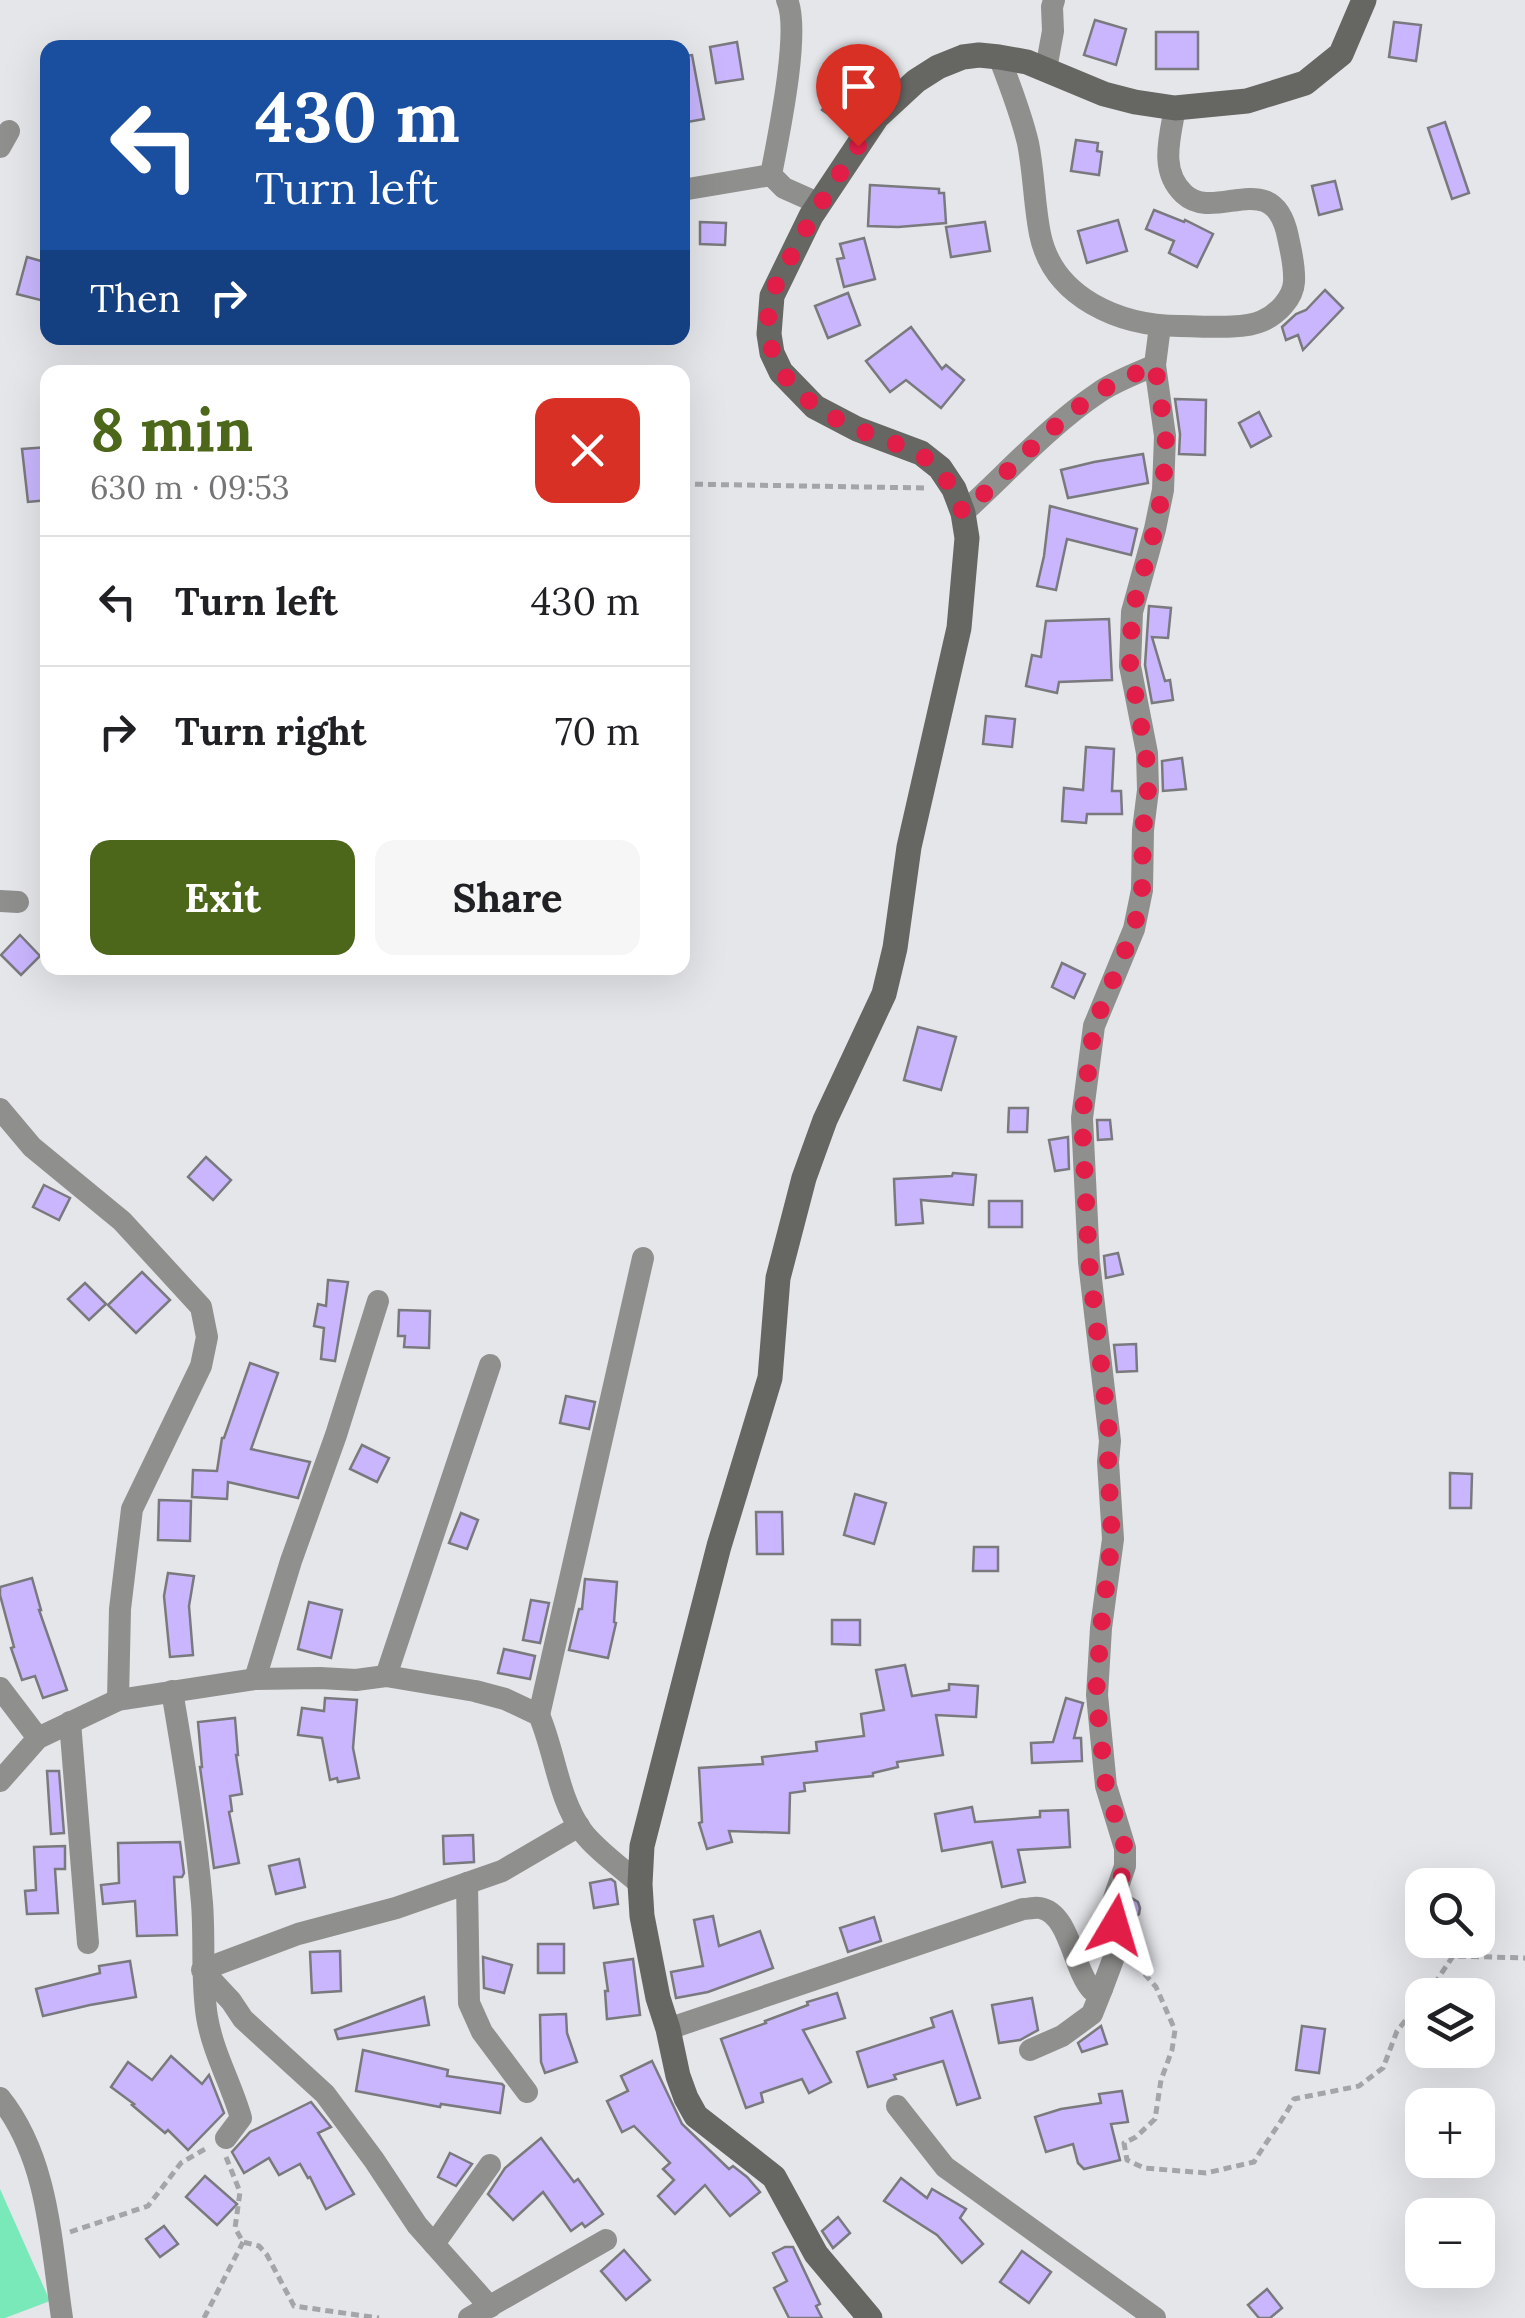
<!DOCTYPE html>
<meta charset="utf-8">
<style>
body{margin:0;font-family:Lora,serif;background:#f6f6f6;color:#202124;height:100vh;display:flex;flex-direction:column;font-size:38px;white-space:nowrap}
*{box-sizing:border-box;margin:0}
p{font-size:32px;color:#757577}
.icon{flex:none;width:55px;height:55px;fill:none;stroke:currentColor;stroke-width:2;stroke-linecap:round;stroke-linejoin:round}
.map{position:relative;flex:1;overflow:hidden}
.side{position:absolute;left:40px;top:365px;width:650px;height:610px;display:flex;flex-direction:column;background:#fff;border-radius:20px;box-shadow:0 10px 40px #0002}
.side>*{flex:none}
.banner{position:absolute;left:40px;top:40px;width:650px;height:305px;border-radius:20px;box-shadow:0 10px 40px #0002;background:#1a4fa0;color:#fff;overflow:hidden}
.tools{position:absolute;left:1405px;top:1868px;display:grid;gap:20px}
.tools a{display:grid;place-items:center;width:90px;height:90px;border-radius:20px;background:#fff;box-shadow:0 10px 40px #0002;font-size:50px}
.pin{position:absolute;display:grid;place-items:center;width:85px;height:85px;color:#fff;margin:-102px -42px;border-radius:50% 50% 50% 0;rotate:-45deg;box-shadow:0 0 10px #0007}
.pin .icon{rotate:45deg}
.me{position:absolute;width:110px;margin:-55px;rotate:7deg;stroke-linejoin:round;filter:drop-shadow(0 0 8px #0008)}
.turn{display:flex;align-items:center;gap:35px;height:210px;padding:0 50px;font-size:45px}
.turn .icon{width:130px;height:130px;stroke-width:2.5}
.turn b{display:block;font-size:70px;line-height:85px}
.then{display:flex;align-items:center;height:95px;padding:0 50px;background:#0003;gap:20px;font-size:38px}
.round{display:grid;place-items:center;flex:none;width:105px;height:105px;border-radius:20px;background:#f6f6f6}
.overview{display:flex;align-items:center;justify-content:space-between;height:170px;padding:0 50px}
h1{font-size:60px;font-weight:800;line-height:75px;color:#4c671a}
.cta{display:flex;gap:20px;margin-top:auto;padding:20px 50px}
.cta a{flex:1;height:115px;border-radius:20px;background:#4c671a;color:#fff;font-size:40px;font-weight:800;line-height:115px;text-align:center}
.cta a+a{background:#f6f6f6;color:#202124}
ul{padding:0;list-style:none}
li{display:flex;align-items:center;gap:30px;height:130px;padding:0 50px;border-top:2px solid #e0e0e0}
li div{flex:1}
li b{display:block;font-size:38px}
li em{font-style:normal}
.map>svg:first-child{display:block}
.green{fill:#7ae9ba}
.building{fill:#c9b6fe;stroke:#7a7a7e;stroke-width:2.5}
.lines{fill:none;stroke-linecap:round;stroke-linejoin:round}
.path{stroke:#a4a5a8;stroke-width:5;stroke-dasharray:8 5;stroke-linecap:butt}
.street{stroke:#8f8f8d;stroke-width:22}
.secondary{stroke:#666663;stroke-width:25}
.route{stroke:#e11d48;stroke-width:18;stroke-dasharray:0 32.4}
</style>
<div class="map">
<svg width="1525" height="2318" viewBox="0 0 1525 2318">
<rect width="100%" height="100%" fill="#e5e6ea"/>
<path class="green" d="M0,2189L50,2301L5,2318H0Z"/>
<g class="building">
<path d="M1095,20L1126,29L1116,65L1084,55Z"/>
<path d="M1394,22L1421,25L1416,61L1389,57Z"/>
<rect x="1156" y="32" width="42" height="37"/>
<path d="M737,42L743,79L716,83L710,47Z"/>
<path d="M692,55L704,119L682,123V56Z"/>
<path d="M850,69L870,82L864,91L874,98L863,108L850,129L822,110Z"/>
<path d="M1445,122L1469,193L1452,199L1428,128Z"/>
<path d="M1076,140L1098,143L1097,151L1102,152L1099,175L1071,171Z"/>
<path d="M1335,181L1342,209L1319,215L1312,186Z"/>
<path d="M870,185L939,189V193H944L946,223L898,227L868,226Z"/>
<path d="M1154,210L1184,222L1185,220L1213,234L1197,267L1169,253L1174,241L1146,229Z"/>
<path d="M1118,220L1127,251L1087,263L1078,231Z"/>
<path d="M700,222L726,223L725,245L700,244Z"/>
<path d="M985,222L990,251L951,257L946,227Z"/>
<path d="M864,238L875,279L844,287L837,259L844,258L840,244Z"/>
<path d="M27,257L48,263V302L17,294Z"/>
<path d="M1325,290L1343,308L1303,350L1298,335L1286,340L1282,327L1296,314L1306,310Z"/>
<path d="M848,293L860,325L828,338L815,306Z"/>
<path d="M911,327L942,369L946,365L964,380L941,408L906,380L890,392L866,361Z"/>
<path d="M1175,399L1206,400L1205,455L1179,454L1180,434Z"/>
<path d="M1259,412L1271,436L1251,447L1239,423Z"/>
<path d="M48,447V500L28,502L22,449Z"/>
<path d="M1143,454L1148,483L1068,498L1061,470L1094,462Z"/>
<path d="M1050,506L1137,529L1131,555L1067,539L1056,590L1037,586L1044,556Z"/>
<path d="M1149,606L1171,608L1168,638L1152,637L1165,681L1170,680L1173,700L1152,703L1145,665Z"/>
<path d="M1109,619L1112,680L1059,682L1057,693L1026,686L1032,655L1041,657L1046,621Z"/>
<path d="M986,716L1015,719L1012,747L983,744Z"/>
<path d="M1086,747L1114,749L1112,791H1121L1122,814H1087L1086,823L1062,821L1064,788L1083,790Z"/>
<path d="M1182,758L1186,789L1163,791L1162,761Z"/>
<path d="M20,935L40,956L21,975L1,955Z"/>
<path d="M1062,963L1085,974L1074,998L1052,987Z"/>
<path d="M918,1027L956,1037L941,1090L904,1080Z"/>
<path d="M1009,1108H1028L1027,1132H1008Z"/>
<path d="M1097,1120H1110L1112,1139L1098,1140Z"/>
<path d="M1068,1137L1069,1169L1055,1171L1049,1140Z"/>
<path d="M206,1157L231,1180L213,1200L188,1177Z"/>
<path d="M953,1173L976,1175L973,1205L921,1200L923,1223L896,1225L894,1179L952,1176Z"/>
<path d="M44,1185L70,1198L59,1220L33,1207Z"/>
<rect x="989" y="1201" width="33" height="26"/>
<path d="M1118,1253L1123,1274L1106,1278L1104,1256Z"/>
<path d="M142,1272L170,1300L136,1333L108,1305Z"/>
<path d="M328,1280L348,1282L335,1361L321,1359L324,1328L314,1326L318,1304L326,1306Z"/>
<path d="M85,1283L106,1304L89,1320L68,1299Z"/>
<path d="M399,1310L430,1311L429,1348L404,1347L405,1336H398Z"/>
<path d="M1136,1344L1137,1371L1117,1372L1114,1345Z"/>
<path d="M250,1363L278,1373L251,1449L310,1462L298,1498L228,1482L227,1499L192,1497L193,1470L217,1471L222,1438H224Z"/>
<path d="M566,1396L595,1402L589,1429L560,1423Z"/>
<path d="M362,1445L389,1458L377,1482L350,1469Z"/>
<path d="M1450,1473L1472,1474L1471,1508H1450Z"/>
<path d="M855,1494L886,1503L874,1544L844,1535Z"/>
<path d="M159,1500L191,1501L190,1541L158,1540Z"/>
<path d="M756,1512H782L783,1554H757Z"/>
<path d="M461,1513L478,1520L467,1549L449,1543Z"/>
<path d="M974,1547H998V1571H973Z"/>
<path d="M168,1573L194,1576L189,1606L193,1655L170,1657L164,1596Z"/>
<path d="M32,1578L41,1610H39L67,1690L43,1698L35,1676L22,1680L11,1648L14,1647L0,1595V1587Z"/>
<path d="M585,1579L617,1582L614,1622L616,1623L608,1658L569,1650L579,1609H582Z"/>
<path d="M531,1600L549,1603L540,1643L523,1640Z"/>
<path d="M309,1602L342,1610L331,1658L298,1649Z"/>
<path d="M832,1620H860V1645L832,1644Z"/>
<path d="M504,1649L535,1656L530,1679L498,1673Z"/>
<path d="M905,1665L912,1696L949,1690V1684L978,1686L976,1717L936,1715L943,1755L897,1762L898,1767L873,1773V1776L804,1783L805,1791L790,1793L789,1833L729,1831L732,1842L707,1849L699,1823L702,1822L699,1768L763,1764L762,1757L817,1751L816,1742L864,1736L861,1714L884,1710L876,1670Z"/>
<path d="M325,1698L357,1700L353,1748L359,1778L338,1782L337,1778L330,1780L322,1738L298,1735L302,1708L324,1711Z"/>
<path d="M1066,1698L1083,1703L1074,1738H1081L1082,1761L1032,1763L1031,1743L1053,1742Z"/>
<path d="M235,1718L238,1755H236L242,1794L230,1796L232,1811L229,1812L239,1863L214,1868L200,1767H202L198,1722Z"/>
<path d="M47,1771H59L64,1833L51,1834Z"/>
<path d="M972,1807L975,1822L1040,1817V1811L1068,1810L1070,1847L1018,1850L1025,1882L1002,1887L992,1842L942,1851L935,1814Z"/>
<path d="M473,1835L474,1862L444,1864L443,1836Z"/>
<path d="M180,1842L184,1873L182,1877H174L177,1935L137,1936L135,1901L103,1904L101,1885L119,1883L118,1843Z"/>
<path d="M65,1846V1869H55L58,1913L27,1914L25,1891L36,1890L34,1847Z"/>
<path d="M299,1859L305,1887L276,1894L269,1866Z"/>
<path d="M611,1879L615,1882L618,1904L594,1908L590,1883Z"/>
<path d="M1130,1897L1138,1902L1140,1908L1139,1914L1130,1921L1128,1903Z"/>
<path d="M713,1916L719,1946L760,1931L773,1968L708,1992L676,1998L671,1972L703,1966L694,1920Z"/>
<path d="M874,1917L881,1941L848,1952L840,1928Z"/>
<rect x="538" y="1944" width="26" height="29"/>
<path d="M340,1951L341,1991L312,1993L310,1952Z"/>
<path d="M483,1957L512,1965L504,1993L484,1988Z"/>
<path d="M633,1959L640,2015L607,2019L605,1991H608L604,1963Z"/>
<path d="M130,1961L136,1997L90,2005L43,2016L36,1989L100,1973L99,1966Z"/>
<path d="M837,1993L845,2018L803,2030L831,2082L809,2093L802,2079L761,2093L763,2102L746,2108L721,2039L766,2023L765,2021L808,2005L807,2002Z"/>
<path d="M424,1997L429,2025L338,2039L335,2030Z"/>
<path d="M1032,1998L1038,2030L1020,2040L999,2043L992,2005Z"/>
<path d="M952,2011L980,2098L957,2105L943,2061L894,2075L896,2079L868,2087L857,2052L934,2027L931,2018Z"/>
<path d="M566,2014L567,2033L577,2062L545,2073L541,2062L540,2015Z"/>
<path d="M1101,2026L1107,2044L1082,2052L1078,2043Z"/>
<path d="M1302,2026L1325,2029L1319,2073L1296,2070Z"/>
<path d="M363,2050L448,2070L447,2076L502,2084L504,2086L500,2113L441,2104L440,2107L356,2091Z"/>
<path d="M171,2056L202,2084L209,2075L224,2113L188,2150L168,2130L165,2133L132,2105L134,2104L111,2087L128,2062L152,2080Z"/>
<path d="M652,2061L682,2124L729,2169L733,2166L747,2177L760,2192L730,2216L705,2185L675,2214L658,2196L674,2180L663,2169L670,2163L634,2126L622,2132L607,2101L628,2091L621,2076Z"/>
<path d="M1122,2091L1128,2122L1111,2124L1120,2160L1084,2169L1078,2163L1073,2144L1046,2152L1035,2117L1061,2109L1101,2103L1099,2094Z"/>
<path d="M311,2102L331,2127L318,2133L354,2194L326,2209L310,2177L308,2178L300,2164L279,2175L269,2158L244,2173L232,2152L250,2132Z"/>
<path d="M541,2138L574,2182L578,2179L603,2214L585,2227L582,2223L571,2231L543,2192L513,2220L488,2194L505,2168Z"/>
<path d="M450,2153L472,2164L456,2186L438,2177Z"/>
<path d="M205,2176L237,2204L217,2225L186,2197Z"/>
<path d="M901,2178L927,2198L932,2189L966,2209L960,2218L983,2244L962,2263L937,2235L884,2201Z"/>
<path d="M838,2217L850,2233L833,2248L822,2231Z"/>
<path d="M164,2226L178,2244L160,2257L146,2239Z"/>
<path d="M785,2247H793L820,2304L816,2306L822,2318H789L774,2288L787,2281L773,2253Z"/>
<path d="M624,2250L650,2280L626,2300L601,2271Z"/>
<path d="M1022,2251L1051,2272L1029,2303L1000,2282Z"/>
<path d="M1267,2289L1282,2308L1270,2318H1259L1248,2305Z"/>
</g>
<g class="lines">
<g class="path">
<path d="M682,484L926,488"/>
<path d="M1136,1964L1156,1987L1175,2030L1172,2050L1161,2080L1155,2119L1136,2137L1124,2143L1127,2160L1144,2168L1206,2173L1254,2162C1267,2140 1282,2122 1294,2099L1359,2086L1383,2068L1397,2031L1422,2000"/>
<path d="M1427,1995L1453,1956L1525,1958"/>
<path d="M226,2157L240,2192L235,2228L243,2242L259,2246L267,2255L294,2306L379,2318"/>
<path d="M70,2232L148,2206L181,2163L205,2149"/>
<path d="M204,2318L243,2242"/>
</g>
<g class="street">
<path d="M787,0C801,30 778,138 771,175L784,188L820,204"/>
<path d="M999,57C1010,85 1021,114 1028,143C1034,173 1034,204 1040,234C1053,298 1120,326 1180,326C1203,326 1242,330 1262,321C1278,314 1293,298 1294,282C1295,266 1291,252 1288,237C1273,164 1216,224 1184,194C1159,171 1170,137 1175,108"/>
<path d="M1046,69L1053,31L1052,7L1054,0"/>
<path d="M0,147L9,131"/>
<path d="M682,190L771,175"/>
<path d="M963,513C1007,473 1049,426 1098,393C1115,381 1136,374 1155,365"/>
<path d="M0,901L18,902"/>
<path d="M0,1109L32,1147L122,1221L201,1307L207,1337L201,1366L132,1509L120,1609L118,1700"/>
<path d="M386,1676L490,1365"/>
<path d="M255,1679L291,1561L336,1435L378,1301"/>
<path d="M0,1688L38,1738"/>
<path d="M172,1691C184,1762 196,1832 202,1903C205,1941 201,1979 207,2017C213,2053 231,2083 241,2118L226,2138"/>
<path d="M539,1715L643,1258"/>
<path d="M70,1722L88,1943"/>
<path d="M0,1781L38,1738L118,1700L255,1679L320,1678L356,1680L386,1676L475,1691L505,1699L539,1715C555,1752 558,1798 582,1831C595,1849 623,1869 640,1884"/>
<path d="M467,1883L469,2003L482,2032L527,2092"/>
<path d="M668,2029L1023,1909C1029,1909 1034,1907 1040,1908C1070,1913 1073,1970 1092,1990L1102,1989L1114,1957L1117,1943L1113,1901L1125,1866V1848L1106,1786L1097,1695L1101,1628L1113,1539L1108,1462L1110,1441L1089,1262L1082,1118L1094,1026L1134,929L1142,890L1143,830L1148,790L1147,753L1130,666L1132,612L1155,529L1163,490L1165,436L1155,365L1160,326"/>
<path d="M1030,2050L1062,2036L1092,2014L1102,1989"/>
<path d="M0,2098C49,2159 51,2244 62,2318"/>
<path d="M897,2106L945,2167L1155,2318"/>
<path d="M434,2244L490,2165"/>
<path d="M490,2307L417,2225L374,2160L325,2094L243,2019L231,2001L202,1970L298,1934L396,1908L502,1871L579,1826"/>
<path d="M469,2318L606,2240"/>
</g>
<path class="secondary" d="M870,2318L816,2254L774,2177L696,2116L686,2098L678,2076L668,2029L658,1998L642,1916L640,1884L642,1846L719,1546L770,1378L778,1278L804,1178L825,1120L884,994L895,948L909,847L959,628L967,538L963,513L954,489L940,468L921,453L857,429L815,407L781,372L772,353L769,334L772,296L811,216L877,117L916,81L938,67L963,57L979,55L999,57L1027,62L1104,94L1135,102L1175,108L1247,101L1305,83L1341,54L1364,0"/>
</g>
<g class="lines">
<path class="route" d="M858,146C835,181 813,214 794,251C786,266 775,283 771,299C755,366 806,408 862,431C919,454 938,451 963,513C1008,473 1049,426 1098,393C1115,381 1136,374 1155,365L1166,436L1163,490L1155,529L1132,612L1130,666L1146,753L1148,790L1143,830L1142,890L1134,929L1094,1026L1082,1118L1089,1262L1110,1441L1108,1462L1112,1539L1101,1628L1096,1695L1106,1786L1125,1848V1866L1114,1901L1115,1925"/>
</g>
</svg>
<div class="tools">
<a><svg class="icon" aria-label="search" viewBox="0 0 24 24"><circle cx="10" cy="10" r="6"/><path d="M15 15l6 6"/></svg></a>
<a><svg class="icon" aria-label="layers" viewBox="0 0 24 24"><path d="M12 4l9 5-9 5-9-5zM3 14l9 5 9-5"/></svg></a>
<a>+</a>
<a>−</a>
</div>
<div class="pin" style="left:858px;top:146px;background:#d93025"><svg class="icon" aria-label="arrive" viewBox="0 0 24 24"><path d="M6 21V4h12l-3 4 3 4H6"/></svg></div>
<svg class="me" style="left:1115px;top:1925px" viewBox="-20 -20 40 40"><path d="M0-17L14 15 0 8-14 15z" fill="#e11d48" stroke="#fff" stroke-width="4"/></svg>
<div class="banner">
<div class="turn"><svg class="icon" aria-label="left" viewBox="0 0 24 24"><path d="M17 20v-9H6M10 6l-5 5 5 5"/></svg><div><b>430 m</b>Turn left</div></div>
<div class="then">Then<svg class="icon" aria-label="right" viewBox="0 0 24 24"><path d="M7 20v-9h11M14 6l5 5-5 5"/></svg></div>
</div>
<section class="side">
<div class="overview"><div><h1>8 min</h1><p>630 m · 09:53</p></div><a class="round" style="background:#d93025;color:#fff"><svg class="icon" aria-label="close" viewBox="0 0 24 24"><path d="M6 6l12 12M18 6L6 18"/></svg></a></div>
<ul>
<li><svg class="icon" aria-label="left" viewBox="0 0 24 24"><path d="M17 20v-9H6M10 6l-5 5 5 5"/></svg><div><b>Turn left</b></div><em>430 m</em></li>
<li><svg class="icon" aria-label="right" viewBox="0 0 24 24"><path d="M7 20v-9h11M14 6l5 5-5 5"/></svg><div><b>Turn right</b></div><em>70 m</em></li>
</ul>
<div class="cta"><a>Exit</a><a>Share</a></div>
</section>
</div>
